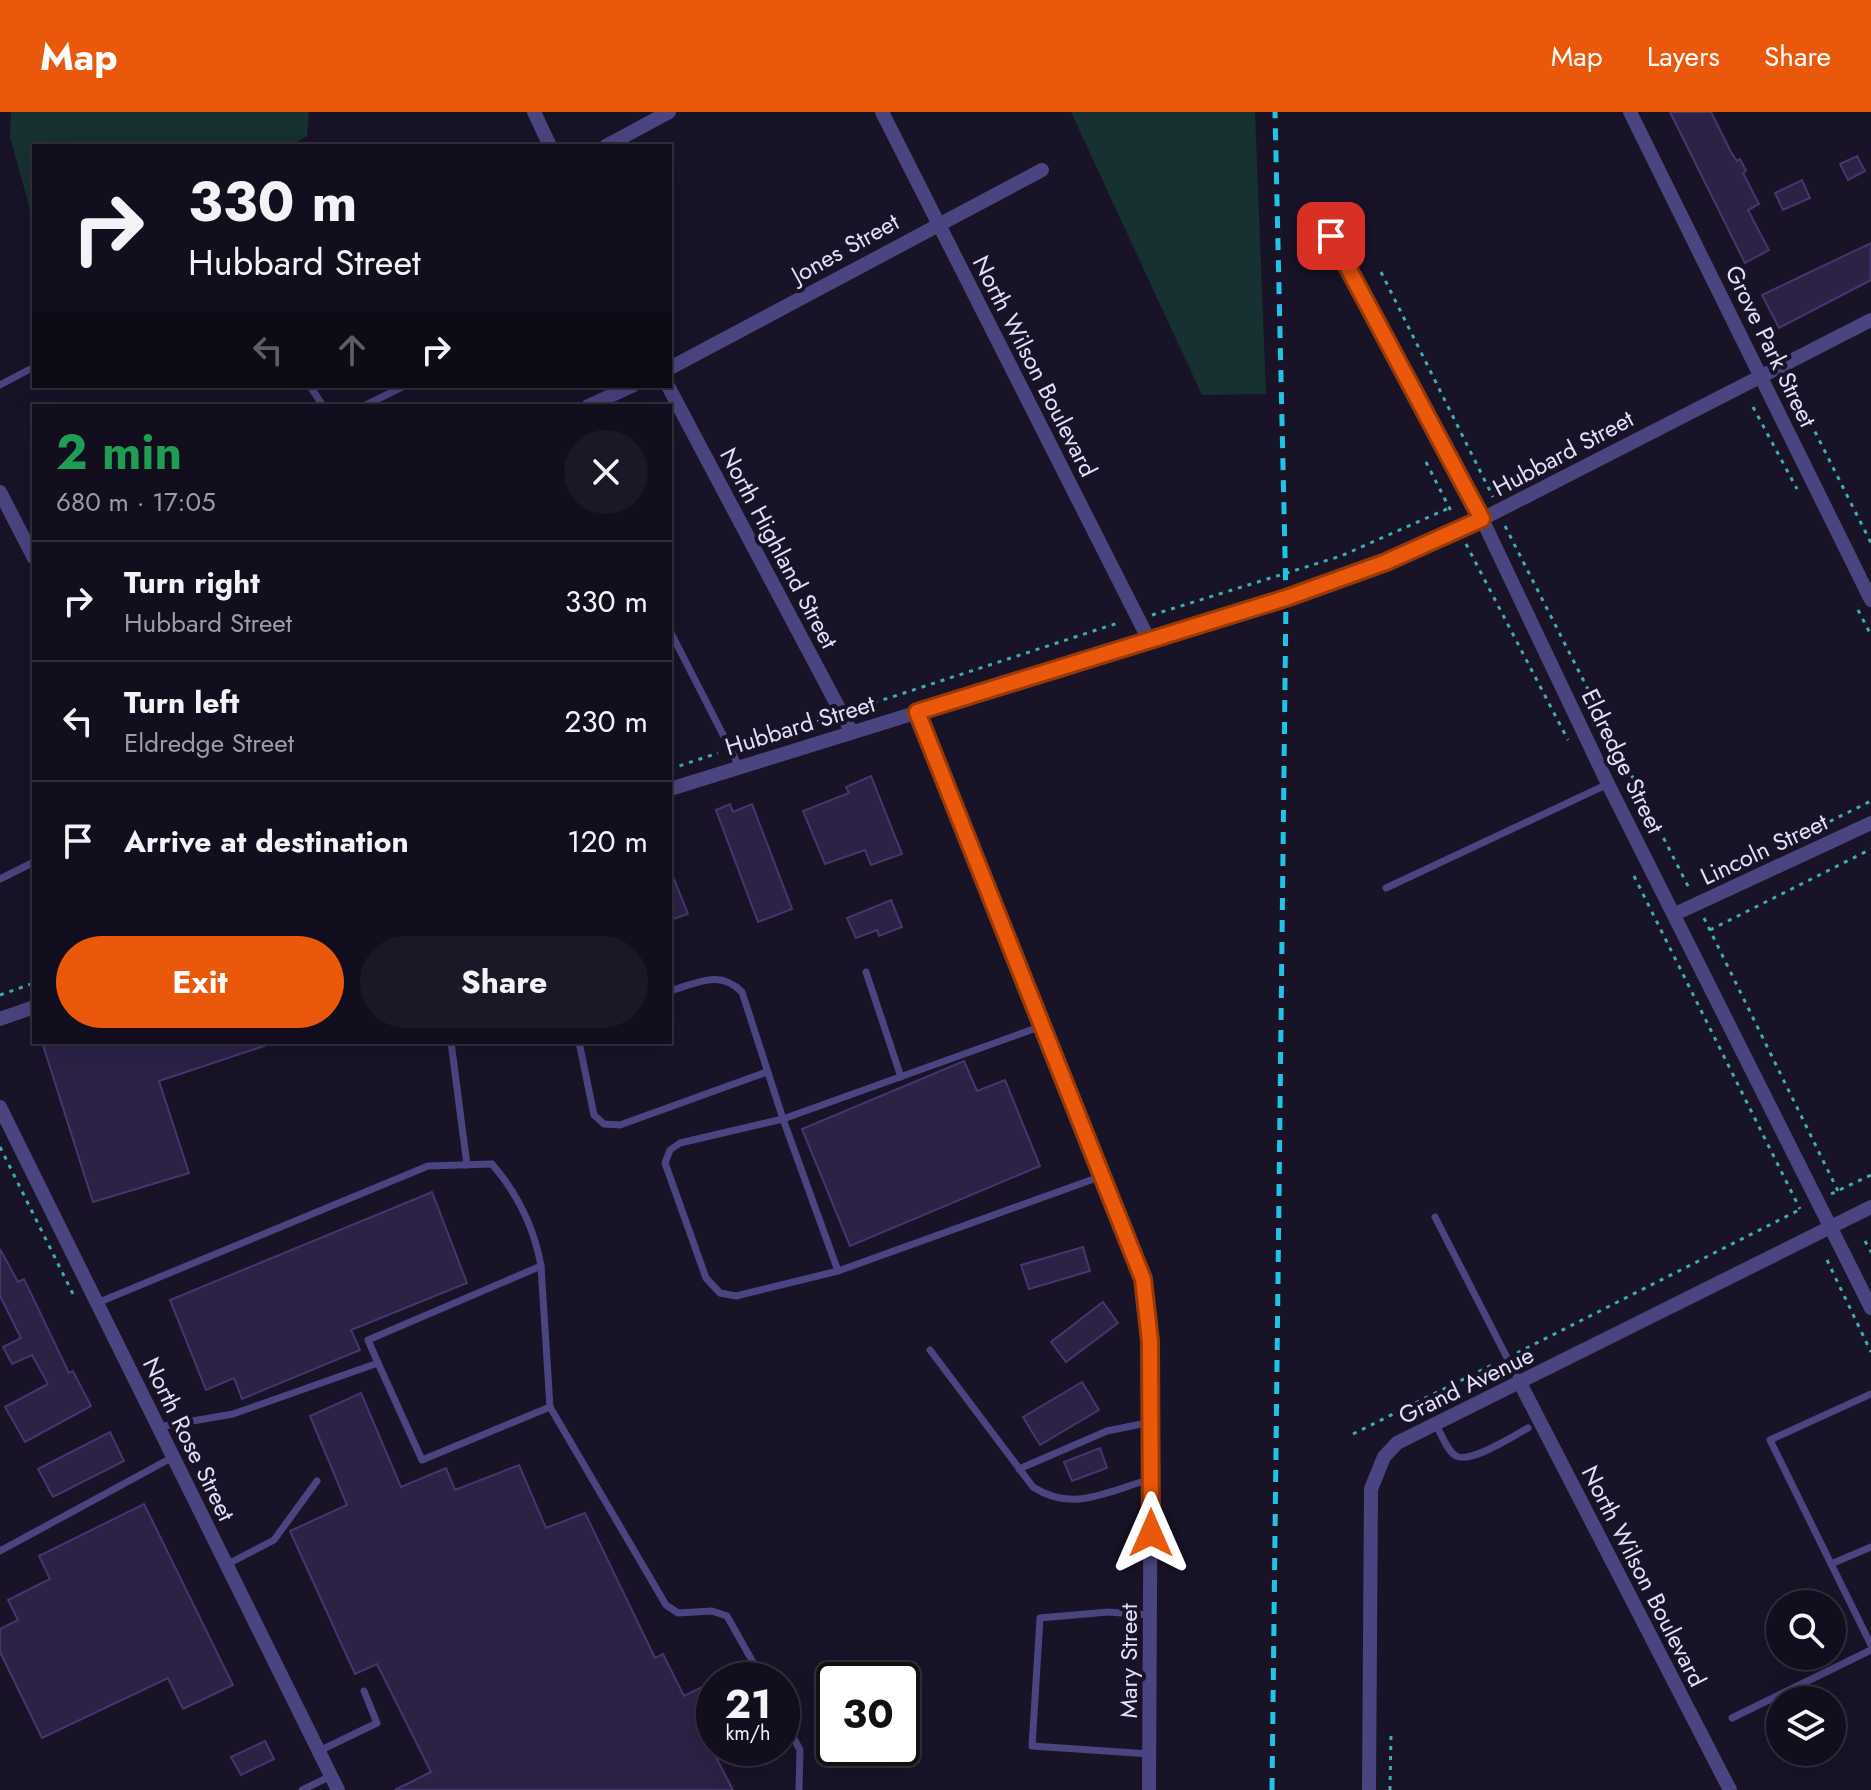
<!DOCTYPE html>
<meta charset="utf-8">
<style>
body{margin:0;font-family:Jost,sans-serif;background:#1b1726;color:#f1f3f6;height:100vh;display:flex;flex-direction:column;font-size:30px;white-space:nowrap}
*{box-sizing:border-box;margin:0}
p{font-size:26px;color:#9c9ca4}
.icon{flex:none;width:44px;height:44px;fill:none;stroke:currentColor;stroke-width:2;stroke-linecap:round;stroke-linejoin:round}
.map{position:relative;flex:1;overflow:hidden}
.details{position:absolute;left:32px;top:292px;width:640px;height:640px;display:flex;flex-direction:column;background:#120e1d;border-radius:0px;box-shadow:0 8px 32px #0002,0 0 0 2px #312e3b}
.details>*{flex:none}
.banner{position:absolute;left:32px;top:32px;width:640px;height:244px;border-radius:0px;box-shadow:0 8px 32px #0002,0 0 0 2px #312e3b;background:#120e1d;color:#f1f3f6;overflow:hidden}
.buttons{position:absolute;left:1766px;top:1478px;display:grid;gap:16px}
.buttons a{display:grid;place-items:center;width:80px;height:80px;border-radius:50%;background:#120e1d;box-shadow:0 8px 32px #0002,0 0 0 2px #312e3b;font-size:40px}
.speed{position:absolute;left:696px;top:1550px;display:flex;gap:16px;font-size:40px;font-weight:700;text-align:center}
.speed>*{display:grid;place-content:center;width:104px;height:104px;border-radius:50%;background:#120e1d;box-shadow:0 8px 32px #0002,0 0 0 2px #312e3b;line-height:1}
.speed small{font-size:20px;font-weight:400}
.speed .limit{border:4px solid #111;border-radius:12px;background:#fff;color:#111}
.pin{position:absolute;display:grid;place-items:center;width:68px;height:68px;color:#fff;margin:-34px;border-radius:16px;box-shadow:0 4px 12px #0006}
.me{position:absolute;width:88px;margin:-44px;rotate:0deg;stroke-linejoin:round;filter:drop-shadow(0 0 6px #0008)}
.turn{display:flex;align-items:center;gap:28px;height:168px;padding:0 24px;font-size:36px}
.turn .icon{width:104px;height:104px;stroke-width:2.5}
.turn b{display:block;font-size:56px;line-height:68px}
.lanes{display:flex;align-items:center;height:76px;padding:0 24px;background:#0003;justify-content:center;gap:40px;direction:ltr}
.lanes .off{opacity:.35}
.round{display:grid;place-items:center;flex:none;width:84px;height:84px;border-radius:42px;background:#1b1726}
.head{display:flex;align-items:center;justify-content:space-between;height:136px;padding:0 24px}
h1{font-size:48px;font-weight:700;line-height:60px;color:#1e9e55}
.cta{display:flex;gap:16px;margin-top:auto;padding:16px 24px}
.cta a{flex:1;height:92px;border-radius:48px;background:#ea580c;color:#fff;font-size:32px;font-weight:700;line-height:92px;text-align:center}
.cta a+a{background:#1b1726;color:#f1f3f6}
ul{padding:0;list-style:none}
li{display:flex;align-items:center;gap:24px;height:120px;padding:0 24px;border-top:2px solid #312e3b}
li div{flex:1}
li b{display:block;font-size:30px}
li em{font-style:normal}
header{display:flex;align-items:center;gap:48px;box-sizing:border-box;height:112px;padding:0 40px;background:#ea580c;color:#fff}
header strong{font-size:38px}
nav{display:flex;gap:44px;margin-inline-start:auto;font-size:28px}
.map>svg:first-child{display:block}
.green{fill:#173031}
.building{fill:#2b2246;stroke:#45366f;stroke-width:2}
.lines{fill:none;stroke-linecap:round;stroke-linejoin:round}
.path{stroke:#3fadae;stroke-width:3;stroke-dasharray:4 6;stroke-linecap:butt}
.service{stroke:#4a4481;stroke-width:7}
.minor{stroke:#4a4481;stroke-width:14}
.rail{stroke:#20c5e5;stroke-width:5;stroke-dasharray:12 10;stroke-linecap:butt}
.route-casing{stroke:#983908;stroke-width:20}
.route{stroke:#ea580c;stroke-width:14}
.labels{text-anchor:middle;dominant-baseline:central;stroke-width:8;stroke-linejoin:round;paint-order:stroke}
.street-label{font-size:24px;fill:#e3defb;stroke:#181327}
</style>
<header>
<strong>Map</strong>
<nav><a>Map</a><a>Layers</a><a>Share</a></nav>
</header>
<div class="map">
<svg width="1871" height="1678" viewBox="0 0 1871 1678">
<rect width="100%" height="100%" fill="#181327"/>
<g class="green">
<path d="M11,0H308L309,2L307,24L291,34H34V112L10,25Z"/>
<path d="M1071,0H1255L1266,282L1202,283Z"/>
</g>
<g class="building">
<path d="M1670,0H1711L1731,40L1737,49L1740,47L1746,59L1743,61L1759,92L1748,98L1769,138L1745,151Z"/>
<path d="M1857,44L1865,59L1848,68L1840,52Z"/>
<path d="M1802,68L1810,86L1783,98L1775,81Z"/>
<path d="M1871,131V168L1779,216L1762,183Z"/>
<path d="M871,664L902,742L871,753L865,738L825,752L803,699L849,681L846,675Z"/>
<path d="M730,692L733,700L752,692L792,797L758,810L716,698Z"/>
<path d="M670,757L688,802L670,808Z"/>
<path d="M891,788L902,815L879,824L877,818L856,826L847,806Z"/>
<path d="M42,930H267V933L159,969L189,1061L93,1090Z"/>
<path d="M964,949L977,979L1005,968L1040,1054L850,1134L802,1017Z"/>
<path d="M432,1080L467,1171L351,1218L360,1238L242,1287L234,1266L206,1278L170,1188Z"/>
<path d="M1083,1135L1090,1159L1029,1177L1021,1153Z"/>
<path d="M0,1137L18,1170L24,1167L69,1261L73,1259L91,1294L25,1330L5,1295L48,1272L32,1243L12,1252L3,1235L21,1226L0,1184Z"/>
<path d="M1103,1190L1118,1211L1066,1250L1051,1230Z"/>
<path d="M1082,1270L1099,1298L1040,1333L1023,1305Z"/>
<path d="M361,1281L401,1375L446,1356L455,1378L519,1353L546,1416L585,1401L655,1546L663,1542L684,1584L714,1569V1622L706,1626L733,1678H395L431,1660L377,1552L355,1562L290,1419L347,1393L310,1304Z"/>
<path d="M110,1320L124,1349L53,1385L38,1357Z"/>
<path d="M1100,1336L1107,1356L1072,1369L1064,1350Z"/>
<path d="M144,1392L233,1573L183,1597L168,1566L42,1626L0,1540V1517L18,1508L8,1488L50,1467L39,1444Z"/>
<path d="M265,1629L274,1647L241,1663L231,1645Z"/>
</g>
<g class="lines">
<g class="path">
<path d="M1381,160L1493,385"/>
<path d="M1788,266L1871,431"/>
<path d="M1753,295L1797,377"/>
<path d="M1426,350L1453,403"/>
<path d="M1505,414L1690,778"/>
<path d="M1466,432L1568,628"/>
<path d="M1858,498L1871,523"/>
<path d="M1152,503L1341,444L1449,396"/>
<path d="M855,597L1121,510"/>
<path d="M741,634L829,606"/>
<path d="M670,657L718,641"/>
<path d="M1776,736L1871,689"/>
<path d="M1634,764L1800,1097"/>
<path d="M1704,806L1838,1079"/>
<path d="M1710,818L1871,737"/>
<path d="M0,883L34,871"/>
<path d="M0,1035L73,1182"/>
<path d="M1831,1082L1871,1063"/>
<path d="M1865,1129L1871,1140"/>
<path d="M1827,1148L1871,1240"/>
<path d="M1517,1241L1799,1098"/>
<path d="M1353,1322L1496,1251"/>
<path d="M1390,1678L1391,1621"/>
</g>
<g class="service">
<path d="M0,273L34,255"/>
<path d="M310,274L323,294"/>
<path d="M364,294L404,274"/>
<path d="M670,519L739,654"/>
<path d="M0,767L34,750"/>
<path d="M1386,776L1608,672"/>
<path d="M866,860L901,965"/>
<path d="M670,879C697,871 720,857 742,880L783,1007L680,1031L670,1038L665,1051L706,1166L720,1181L736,1184L838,1159"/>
<path d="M1042,914L783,1007L838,1159L1102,1064"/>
<path d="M451,930L467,1053"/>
<path d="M579,930L594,1003L604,1012L620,1013L767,960"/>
<path d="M1435,1105L1519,1269"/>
<path d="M97,1191L428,1054L492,1052C517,1081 534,1115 541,1154L368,1228L378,1251L233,1302L158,1315"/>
<path d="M930,1238L1033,1375C1073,1401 1108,1379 1151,1367"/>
<path d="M378,1251L422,1348L550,1295L541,1154"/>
<path d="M1871,1282L1770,1328L1871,1533"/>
<path d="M550,1295L666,1493L678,1501L712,1499L727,1504L763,1568"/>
<path d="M1435,1311C1441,1321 1447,1339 1456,1344C1470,1352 1514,1324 1528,1316"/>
<path d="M1019,1357L1107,1319L1151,1310"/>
<path d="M0,1439L173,1345"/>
<path d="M1831,1452L1871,1435"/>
<path d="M226,1453L274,1428L317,1369"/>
<path d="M782,1604L800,1638L799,1678"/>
<path d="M1732,1606L1871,1538"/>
<path d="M319,1639L377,1611L364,1579"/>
<path d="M1150,1642L1032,1634L1040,1506L1108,1500L1150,1503"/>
<path d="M302,1678L331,1664"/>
</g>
<g class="minor">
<path d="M534,0L550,34"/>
<path d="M882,0L1149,528"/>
<path d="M1630,0L1871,488"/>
<path d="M606,34L669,0"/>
<path d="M1331,124L1482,407L1608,672L1871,1196"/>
<path d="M670,256L1042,58"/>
<path d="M668,274L851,619"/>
<path d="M588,294L632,274"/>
<path d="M0,380L34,446"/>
<path d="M917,600L1143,1167L1150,1229L1151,1292L1149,1678"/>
<path d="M670,677L1286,486L1386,450L1482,407L1871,208"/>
<path d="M1675,802L1871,711"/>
<path d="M0,907L34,895"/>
<path d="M0,995L338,1678"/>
<path d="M1520,1271L1730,1678"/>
<path d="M1369,1678L1371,1377L1384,1345L1397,1331L1871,1095"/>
</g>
<path class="rail" d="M1272,1678L1286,486L1275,0"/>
</g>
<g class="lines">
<defs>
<path id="route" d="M1151,1421L1150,1229L1143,1167L917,600L1286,486L1386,450L1482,407L1331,124"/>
</defs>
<use href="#route" class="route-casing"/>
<use href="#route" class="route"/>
</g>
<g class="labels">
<g class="street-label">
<text transform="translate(845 136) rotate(-29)">Jones Street</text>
<text transform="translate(1771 234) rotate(64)">Grove Park Street</text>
<text transform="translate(1035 254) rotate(63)">North Wilson Boulevard</text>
<text transform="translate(1563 341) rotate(-28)">Hubbard Street</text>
<text transform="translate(779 436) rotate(62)">North Highland Street</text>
<text transform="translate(800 613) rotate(-17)">Hubbard Street</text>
<text transform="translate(1623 649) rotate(64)">Eldredge Street</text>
<text transform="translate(1764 737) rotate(-25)">Lincoln Street</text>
<text transform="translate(1466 1273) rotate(-26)">Grand Avenue</text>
<text transform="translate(189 1327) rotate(64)">North Rose Street</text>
<text transform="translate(1644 1464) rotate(63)">North Wilson Boulevard</text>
<text transform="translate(1128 1549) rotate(-90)">Mary Street</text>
</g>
</g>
</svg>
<div class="buttons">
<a><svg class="icon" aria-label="search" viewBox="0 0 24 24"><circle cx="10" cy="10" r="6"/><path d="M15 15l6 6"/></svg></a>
<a><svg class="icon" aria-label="layers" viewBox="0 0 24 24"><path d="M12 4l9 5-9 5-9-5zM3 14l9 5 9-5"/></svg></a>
</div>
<div class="speed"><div>21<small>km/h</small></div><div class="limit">30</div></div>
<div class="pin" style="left:1331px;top:124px;background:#d93025"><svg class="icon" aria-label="arrive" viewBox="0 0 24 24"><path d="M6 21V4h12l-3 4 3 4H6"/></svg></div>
<svg class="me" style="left:1151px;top:1421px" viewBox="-20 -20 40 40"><path d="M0-17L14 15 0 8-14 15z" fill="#ea580c" stroke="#fff" stroke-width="4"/></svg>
<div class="banner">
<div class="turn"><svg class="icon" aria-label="right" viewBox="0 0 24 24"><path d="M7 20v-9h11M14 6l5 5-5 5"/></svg><div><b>330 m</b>Hubbard Street</div></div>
<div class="lanes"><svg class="icon off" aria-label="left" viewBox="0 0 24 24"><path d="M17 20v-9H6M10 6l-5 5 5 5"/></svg><svg class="icon off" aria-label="ahead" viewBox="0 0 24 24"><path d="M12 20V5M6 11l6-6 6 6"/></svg><svg class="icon" aria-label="right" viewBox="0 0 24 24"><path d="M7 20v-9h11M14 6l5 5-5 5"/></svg></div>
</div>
<section class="details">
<div class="head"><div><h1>2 min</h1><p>680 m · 17:05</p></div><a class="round"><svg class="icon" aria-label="close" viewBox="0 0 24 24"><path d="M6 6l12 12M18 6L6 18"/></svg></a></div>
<ul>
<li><svg class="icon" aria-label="right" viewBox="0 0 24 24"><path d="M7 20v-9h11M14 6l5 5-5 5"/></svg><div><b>Turn right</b><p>Hubbard Street</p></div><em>330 m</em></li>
<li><svg class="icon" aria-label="left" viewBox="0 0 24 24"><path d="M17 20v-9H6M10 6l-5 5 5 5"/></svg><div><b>Turn left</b><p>Eldredge Street</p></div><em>230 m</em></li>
<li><svg class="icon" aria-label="arrive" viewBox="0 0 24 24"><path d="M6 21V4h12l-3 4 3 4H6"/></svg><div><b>Arrive at destination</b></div><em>120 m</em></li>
</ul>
<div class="cta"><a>Exit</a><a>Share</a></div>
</section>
</div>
